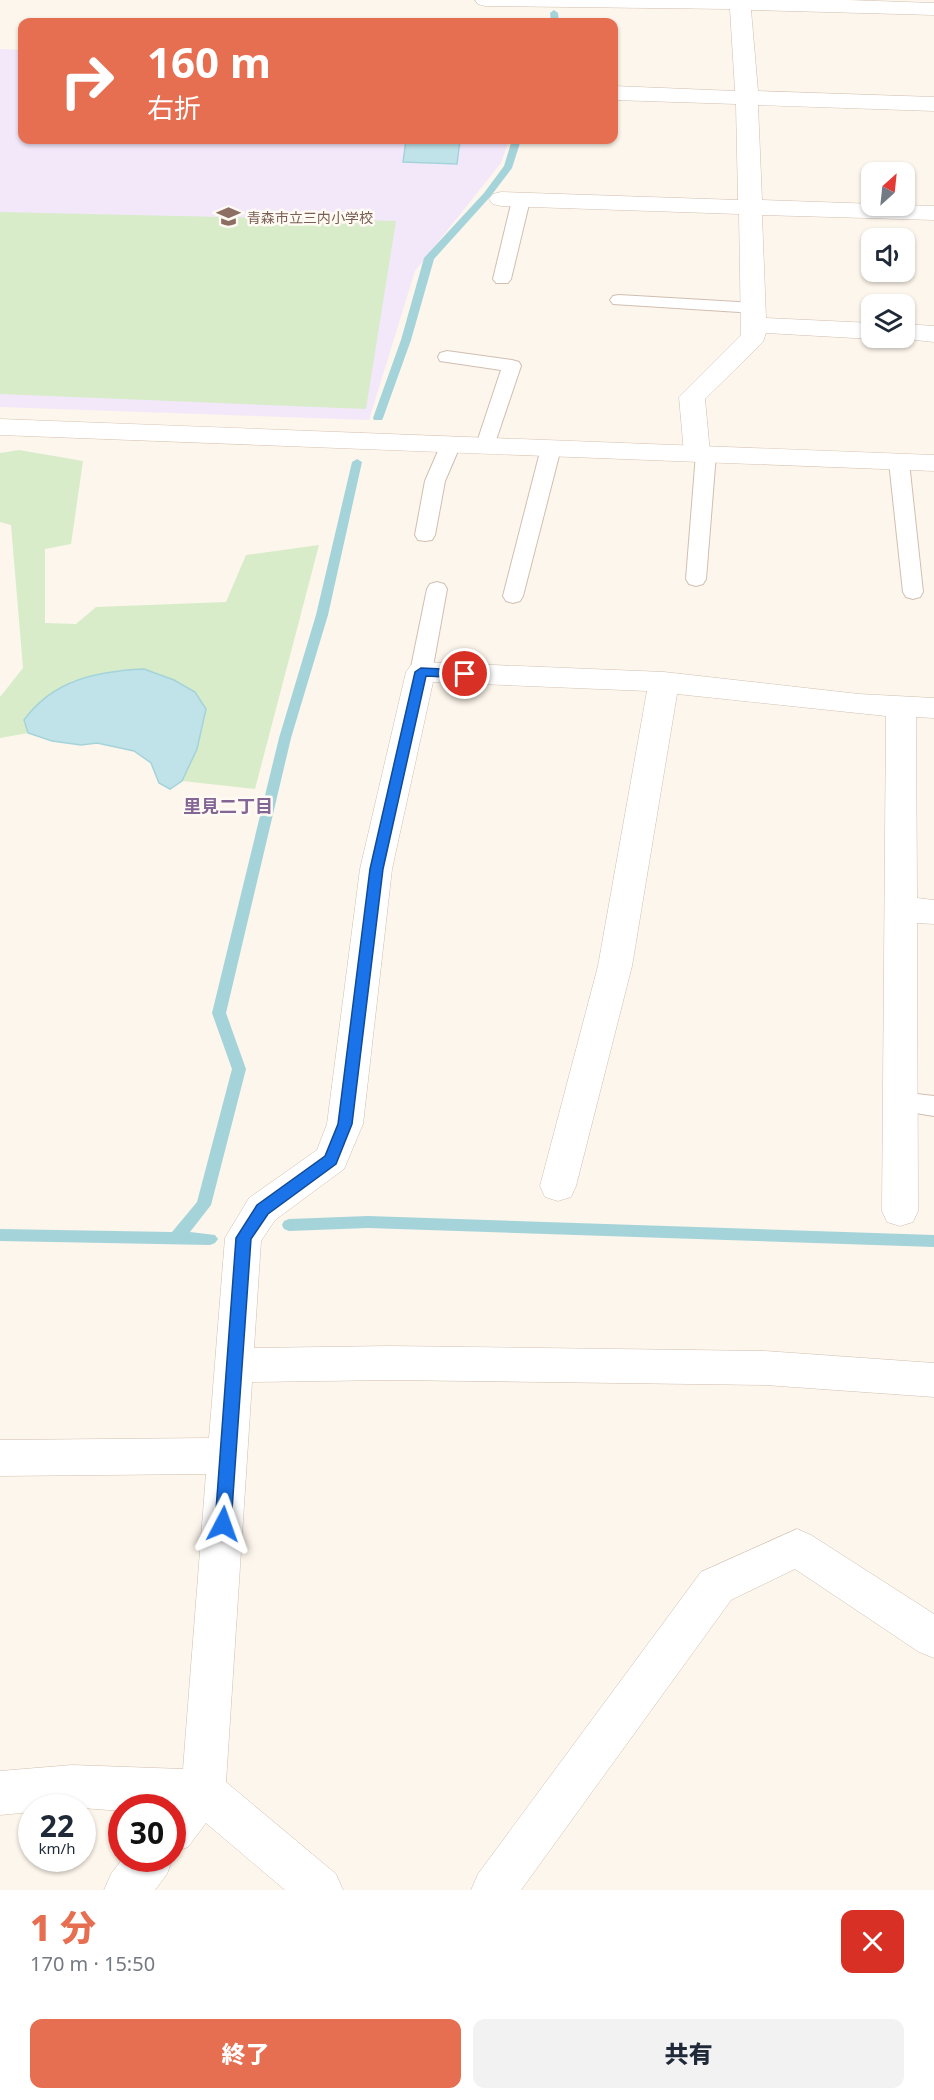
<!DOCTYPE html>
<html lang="ja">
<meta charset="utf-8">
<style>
body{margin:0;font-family:"Noto Sans","Noto Sans JP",sans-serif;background:#f2f2f3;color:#1f2937;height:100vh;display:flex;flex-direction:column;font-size:22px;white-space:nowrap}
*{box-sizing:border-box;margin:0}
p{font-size:20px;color:#747a83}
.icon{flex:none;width:33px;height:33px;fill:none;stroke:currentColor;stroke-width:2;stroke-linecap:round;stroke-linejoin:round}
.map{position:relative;height:1890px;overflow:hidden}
.side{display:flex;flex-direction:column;background:#fff;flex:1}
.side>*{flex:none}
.top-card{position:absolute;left:18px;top:18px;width:600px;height:126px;border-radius:12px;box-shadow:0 2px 4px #0004;background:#e76f51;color:#fff;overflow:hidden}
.needle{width:39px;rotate:27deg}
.controls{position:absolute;left:861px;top:162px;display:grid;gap:12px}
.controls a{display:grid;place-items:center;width:54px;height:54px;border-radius:12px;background:#fff;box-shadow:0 2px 4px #0004;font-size:30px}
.speed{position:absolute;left:18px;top:1794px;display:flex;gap:12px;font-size:30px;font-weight:700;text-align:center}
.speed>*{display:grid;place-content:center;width:78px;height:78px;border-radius:50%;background:#fff;box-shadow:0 2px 4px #0004;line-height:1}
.speed small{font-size:15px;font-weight:400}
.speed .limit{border:9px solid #d22;background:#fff;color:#111}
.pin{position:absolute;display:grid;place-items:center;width:51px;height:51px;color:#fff;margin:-26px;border:3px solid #fff;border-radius:50%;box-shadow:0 2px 6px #0007}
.me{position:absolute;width:66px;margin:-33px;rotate:4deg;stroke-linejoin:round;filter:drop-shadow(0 0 4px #0008)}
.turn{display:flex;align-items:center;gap:21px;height:126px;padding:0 30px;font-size:27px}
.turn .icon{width:78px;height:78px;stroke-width:2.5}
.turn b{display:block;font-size:42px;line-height:51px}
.round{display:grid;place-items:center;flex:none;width:63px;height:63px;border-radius:12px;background:#f2f2f3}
.headline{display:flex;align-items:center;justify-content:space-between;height:102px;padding:0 30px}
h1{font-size:36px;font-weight:800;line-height:45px;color:#e76f51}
.cta{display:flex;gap:12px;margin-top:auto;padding:12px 30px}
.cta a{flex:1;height:69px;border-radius:12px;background:#e76f51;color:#fff;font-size:24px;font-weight:800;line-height:69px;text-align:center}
.cta a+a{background:#f2f2f3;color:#1f2937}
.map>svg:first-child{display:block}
.education{fill:#f3e8fa}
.green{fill:#d8ecc9}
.water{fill:#bfe3e8;stroke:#a5d3da;stroke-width:1.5}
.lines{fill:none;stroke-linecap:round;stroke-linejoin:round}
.stream{fill:#a5d3da;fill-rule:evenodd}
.lane-casing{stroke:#d1beb0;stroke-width:2}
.street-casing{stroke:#d1beb0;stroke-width:1}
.secondary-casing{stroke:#d6c0b0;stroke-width:1}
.lane{fill:#fff;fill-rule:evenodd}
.street{fill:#fff;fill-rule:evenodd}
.secondary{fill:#fff;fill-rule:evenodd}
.route{fill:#1a73e8;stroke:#114b97;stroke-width:1.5}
.labels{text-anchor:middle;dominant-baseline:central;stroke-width:5;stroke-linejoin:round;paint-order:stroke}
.far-education-label{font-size:14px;fill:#785e54;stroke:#fffaf3;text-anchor:start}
.neighbourhood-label{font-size:18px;font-weight:bold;fill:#846695;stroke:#fffaf3}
</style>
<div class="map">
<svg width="934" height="1890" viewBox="0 0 934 1890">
<rect width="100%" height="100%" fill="#fdf6ec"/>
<path class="education" d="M0,49L22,50V140H509L501,163L415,271L369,420L0,407Z"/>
<g class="green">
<path d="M0,212L396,221L366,409L0,394Z"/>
<path d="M19,450L83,461L71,544L45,549V623L76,624L96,607L226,602L246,555L319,545L255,789L182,781L197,749L206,709L120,670L72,681L24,720L28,733L0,738V697L23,668L11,525L0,522V453Z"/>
</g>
<g class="water">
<path d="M406,140H460L457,164L403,162Z"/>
<path d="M144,669L174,680L195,692L206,709L197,749L182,781L170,789L159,783L151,763L134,751L97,743L81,745L52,741L28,733L24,720C53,680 97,671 144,669Z"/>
</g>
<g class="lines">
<g class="stream">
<path d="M554,10L558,13L559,22H551L550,13Z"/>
<path d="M512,140H521L512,168L490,197L434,259L411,340L383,418L382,420H374L373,418L401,340L424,258L484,193L504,166Z"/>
<path d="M357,459L362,462L328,615L291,738L226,1013L246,1069L211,1205L190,1232L215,1235L218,1239L215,1243L210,1245L0,1241V1229L172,1232L197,1202L232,1069L212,1013L279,738L316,615L352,462Z"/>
<path d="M368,1216L934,1235V1247L368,1228L289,1231L284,1229L282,1225L284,1221L289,1219Z"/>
</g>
<defs>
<g id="lane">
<path d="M521,195L527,196L530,200L511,279L508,283H496L493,279L512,200L515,196Z"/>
<path d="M619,295L755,303L761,304L764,308L761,312L755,313L613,304L610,300L613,296Z"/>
<path d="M447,351L512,360L519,362L521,366L493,449H479L476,445L501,370L440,361L438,357L440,353Z"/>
<path d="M451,438L458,440L461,444L445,481L435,535L432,540L425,541L418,540L415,535L425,481L441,444L444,440Z"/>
<path d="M551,442L558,444L561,448L523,596L520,601L513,603L506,601L503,596L541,448L544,444Z"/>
<path d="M706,448L713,450L716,454L706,579L703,584L696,586L689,584L686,579L696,454L699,450Z"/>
<path d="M899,456L906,458L909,462L923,592L920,597L913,599L906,597L903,592L889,462L892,458Z"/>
<path d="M437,582L444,584L447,589L432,672L429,677L421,679L413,677L410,672L427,589L430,584Z"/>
<path d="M900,1092L934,1096V1116L891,1109L887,1102L891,1095Z"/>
</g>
<g id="street">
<path d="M475,0H848L934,3V15L751,10L758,91L934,97V111L758,105L762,200L934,206V220L762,215L766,318L872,323V338H876L872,339L766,333L763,342L705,399L710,453L706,459L697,461L688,459L684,453L679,397L741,335L739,214L501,206L493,204L489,199L493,194L501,192L738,200L736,104L614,100V86L735,91L730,9L485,6L478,4Z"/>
<path d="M904,324L934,326V342L896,338H904Z"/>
<path d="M421,662L664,672L859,694L934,698V718L916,717L917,898L934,900V924L917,923L918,1211L913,1222L900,1226L887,1222L882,1211L886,716L677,694L632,966L576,1186L571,1197L558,1201L545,1197L540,1186L598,966L647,691L433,682L392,869L363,1124L344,1169L275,1220L261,1241L254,1348L390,1346L765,1351L934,1363V1397L765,1385L390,1380L252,1382L226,1782L336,1874L343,1890H285L206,1823L188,1847L172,1853V1808H122V1811L82,1808H32V1812L0,1815V1771L72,1765L183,1769L206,1474L0,1476V1440L209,1438L225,1238L249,1198L317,1150L327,1124L360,869L406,672L411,665Z"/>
<path d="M797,1529L811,1535L934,1614V1658L919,1652L795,1569L731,1600L521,1890H471L478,1874L701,1572Z"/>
<path d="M172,1856L173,1858L167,1874L155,1890H104L111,1874L123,1858H172Z"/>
</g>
<path id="secondary" d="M0,419L934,455V471L0,435Z"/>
</defs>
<use href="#lane" class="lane-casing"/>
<use href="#street" class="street-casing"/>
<use href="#secondary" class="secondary-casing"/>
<use href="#lane" class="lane"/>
<use href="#street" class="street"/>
<use href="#secondary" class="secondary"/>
</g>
<path class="route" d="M421,668L465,670L472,674L465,678L426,676L383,869L352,1124L336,1164L268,1214L251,1239L231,1524L229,1529L223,1531L217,1529L215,1524L236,1238L257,1205L325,1156L338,1124L370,869L415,672Z"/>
<defs>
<symbol id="school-bare" viewBox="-9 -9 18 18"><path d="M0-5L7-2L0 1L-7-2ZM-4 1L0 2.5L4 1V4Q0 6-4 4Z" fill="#8d6e63" stroke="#fffaf3" stroke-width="2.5" paint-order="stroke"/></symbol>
</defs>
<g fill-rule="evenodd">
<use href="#school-bare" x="212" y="200" width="33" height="33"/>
</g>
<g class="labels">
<g class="far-education-label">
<text x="247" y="217">青森市立三内小学校</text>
</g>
<g class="neighbourhood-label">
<text x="228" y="806">里見二丁目</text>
</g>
</g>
</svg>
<div class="controls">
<a><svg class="needle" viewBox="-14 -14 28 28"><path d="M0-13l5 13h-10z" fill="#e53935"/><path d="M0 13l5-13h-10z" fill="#747a83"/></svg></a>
<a><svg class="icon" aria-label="sound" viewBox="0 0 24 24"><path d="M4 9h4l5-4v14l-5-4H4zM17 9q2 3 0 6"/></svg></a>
<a><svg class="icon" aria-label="layers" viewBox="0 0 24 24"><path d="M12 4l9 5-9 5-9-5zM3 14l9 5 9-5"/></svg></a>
</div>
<div class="speed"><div>22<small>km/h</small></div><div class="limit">30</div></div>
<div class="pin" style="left:465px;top:674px;background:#d93025"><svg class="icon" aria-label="arrive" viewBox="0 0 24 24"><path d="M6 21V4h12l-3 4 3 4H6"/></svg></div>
<svg class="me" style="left:223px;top:1524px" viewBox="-20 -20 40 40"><path d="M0-17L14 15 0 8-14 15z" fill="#1a73e8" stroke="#fff" stroke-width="4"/></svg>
<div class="top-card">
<div class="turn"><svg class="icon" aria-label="right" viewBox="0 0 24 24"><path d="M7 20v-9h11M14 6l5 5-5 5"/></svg><div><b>160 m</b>右折</div></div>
</div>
</div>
<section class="side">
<div class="headline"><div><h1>1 分</h1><p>170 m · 15:50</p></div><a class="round" style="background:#d93025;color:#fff"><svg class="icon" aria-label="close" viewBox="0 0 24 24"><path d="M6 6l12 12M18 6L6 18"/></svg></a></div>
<div class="cta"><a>終了</a><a>共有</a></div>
</section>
